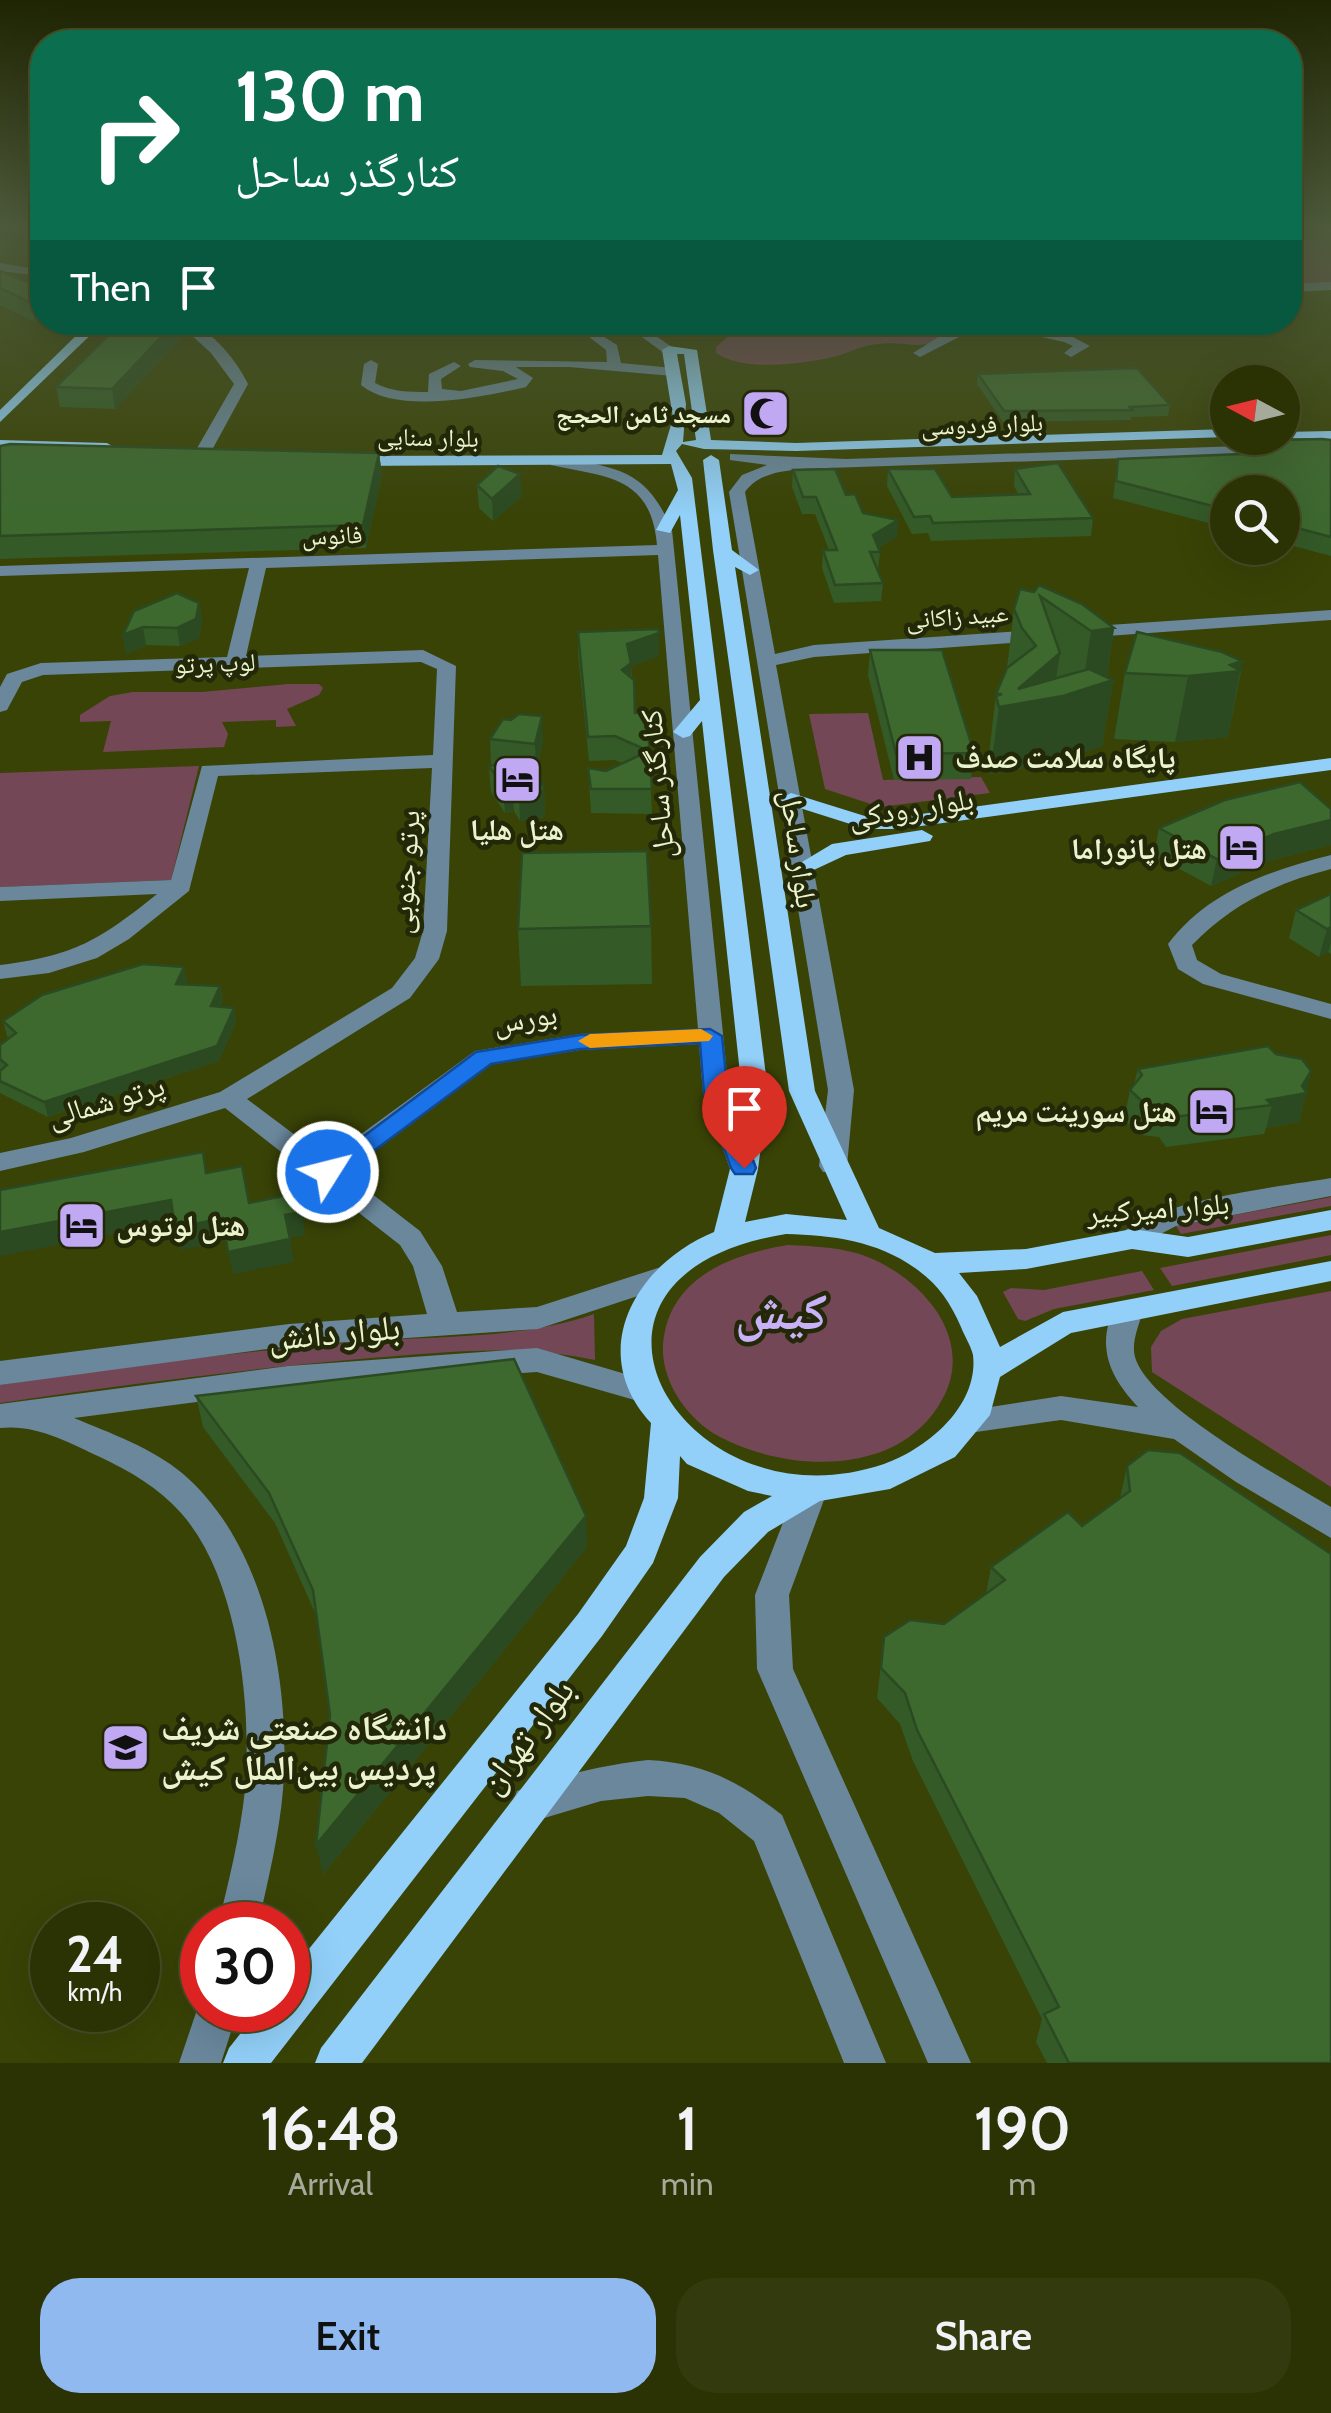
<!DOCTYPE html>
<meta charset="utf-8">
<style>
body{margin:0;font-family:Cabin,"Noto Naskh Arabic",sans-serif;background:#333a0e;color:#f1f3f6;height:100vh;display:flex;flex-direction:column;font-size:38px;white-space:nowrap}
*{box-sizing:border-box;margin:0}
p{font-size:32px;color:#a6aa9a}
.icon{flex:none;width:55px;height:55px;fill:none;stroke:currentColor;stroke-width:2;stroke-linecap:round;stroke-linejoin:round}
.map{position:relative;height:2063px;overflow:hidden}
.drawer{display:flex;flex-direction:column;background:#2b3204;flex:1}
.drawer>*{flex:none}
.banner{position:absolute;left:30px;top:30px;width:1272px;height:305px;border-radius:40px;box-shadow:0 10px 40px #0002,0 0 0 2px #474d26;background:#0b6e4f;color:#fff;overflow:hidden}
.needle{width:65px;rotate:277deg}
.fabs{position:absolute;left:1210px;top:365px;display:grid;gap:20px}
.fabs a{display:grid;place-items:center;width:90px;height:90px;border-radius:50%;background:#2b3204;box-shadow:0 10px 40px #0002,0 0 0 2px #474d26;font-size:50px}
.speed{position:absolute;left:30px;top:1902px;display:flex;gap:20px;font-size:50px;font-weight:700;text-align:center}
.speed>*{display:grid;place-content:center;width:130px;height:130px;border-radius:50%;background:#2b3204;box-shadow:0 10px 40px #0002,0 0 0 2px #474d26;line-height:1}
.speed small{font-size:25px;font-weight:400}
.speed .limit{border:15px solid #d22;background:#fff;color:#111}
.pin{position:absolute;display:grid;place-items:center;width:85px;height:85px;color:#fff;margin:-102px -42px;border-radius:50% 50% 50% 0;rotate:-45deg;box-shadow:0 0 10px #0007}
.pin .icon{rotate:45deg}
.me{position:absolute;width:110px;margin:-55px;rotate:54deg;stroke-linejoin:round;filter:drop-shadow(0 0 8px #0008)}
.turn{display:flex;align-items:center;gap:35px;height:210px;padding:0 40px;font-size:45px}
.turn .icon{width:130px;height:130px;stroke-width:2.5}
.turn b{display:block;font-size:70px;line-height:85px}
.then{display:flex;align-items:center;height:95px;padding:0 40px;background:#0003;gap:20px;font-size:38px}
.eta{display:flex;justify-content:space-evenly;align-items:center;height:170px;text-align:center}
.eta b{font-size:60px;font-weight:600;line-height:70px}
.button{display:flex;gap:20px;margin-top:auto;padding:20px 40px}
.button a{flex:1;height:115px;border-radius:40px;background:#90b9f0;color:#111;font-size:40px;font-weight:600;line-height:115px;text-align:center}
.button a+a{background:#333a0e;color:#f1f3f6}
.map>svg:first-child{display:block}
.green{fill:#744756}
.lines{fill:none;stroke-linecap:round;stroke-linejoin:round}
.minor{fill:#6a879c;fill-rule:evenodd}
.major{fill:#92d0f9;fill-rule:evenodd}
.wall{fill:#345a28}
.shaded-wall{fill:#2b4a21}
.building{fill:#3d692f;stroke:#2b4a21;stroke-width:2.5}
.route{fill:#1a73e8;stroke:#114b97;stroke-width:2.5}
.slow{fill:#f59e0b}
.labels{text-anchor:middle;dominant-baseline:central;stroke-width:9;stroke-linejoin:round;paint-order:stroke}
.far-poi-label{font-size:25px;font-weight:bold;fill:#eaf3cd;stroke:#222808;text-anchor:end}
.far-street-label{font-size:25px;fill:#eaf3cd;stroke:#222808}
.poi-label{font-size:30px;font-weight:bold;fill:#eaf3cd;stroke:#222808;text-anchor:start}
.street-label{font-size:30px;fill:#eaf3cd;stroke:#222808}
.near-street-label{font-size:35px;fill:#eaf3cd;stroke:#222808}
.near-poi-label{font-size:35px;font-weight:bold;fill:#eaf3cd;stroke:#222808;text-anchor:start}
.town-label{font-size:50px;font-weight:bold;fill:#c8b1f7;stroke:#222808}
</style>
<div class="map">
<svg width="1331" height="2063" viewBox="0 0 1331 2063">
<rect width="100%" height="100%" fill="#394306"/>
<g class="green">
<path d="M1290,227H1331V284L1290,286Z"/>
<path d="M879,322L953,332C919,356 910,338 871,345C858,347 846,354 833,357C802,364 744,372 716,353V347L744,323Z"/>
<path d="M288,684H319L323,688L319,695L287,709L296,726L276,727V720L222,722L228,734L224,747L103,752L111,721L80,722V715L110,696L133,692H202Z"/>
<path d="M868,713L883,780L981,777L990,793L880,807L825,789L809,714Z"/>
<path d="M199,766L171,880L0,887V773Z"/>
<path d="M1331,1197V1206L1181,1234L1176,1226Z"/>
<path d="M1331,1235V1255L1172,1286L1160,1268Z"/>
<path d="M788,1245C811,1246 834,1247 856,1253C914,1270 976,1333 944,1396C903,1478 789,1473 720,1437C688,1420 661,1382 663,1345C668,1278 731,1254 788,1245Z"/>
<path d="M1142,1271L1154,1290L1054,1309L1025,1321L1018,1319L1003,1292L1011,1288L1044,1290Z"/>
<path d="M1331,1291V1487L1152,1372L1151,1347L1161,1331L1182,1319Z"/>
<path d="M594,1314L595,1360C517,1343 438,1353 359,1359C239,1370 119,1385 0,1403V1385C119,1366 238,1352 358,1342C436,1335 520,1340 594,1314Z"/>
</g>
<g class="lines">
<g class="minor">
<path d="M0,263L42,270V276L0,271Z"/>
<path d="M1331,282V290L1290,292V284Z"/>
<path d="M177,322C207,322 235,358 248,384L212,450L204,455L196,450L234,384L211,353Z"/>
<path d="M621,322H636L676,350L664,353Z"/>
<path d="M1089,322H1112L1069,335L1090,346L1071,357L1064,353L1073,346L1064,342L1020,332H986L959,337L920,357L913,353L945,333L970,326L1020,324L1056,331Z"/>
<path d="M585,325L617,345L621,363L673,368L680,372L673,376L569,367H516L533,378L526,387C483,397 397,415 361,385L364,364L371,360L378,364L375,383C392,392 409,392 428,392L429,374L454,362L461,366L441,379L442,389L461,391L518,379L503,371L470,367L468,364L475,360L607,362L606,350L579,329Z"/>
<path d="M1331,443V451L799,469C778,472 758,474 745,492L775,654L814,645L1331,610V620L814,657L776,665L854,1090L847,1166L843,1172H823L819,1166L828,1090L729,492L742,475L767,465L730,460V454L846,459Z"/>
<path d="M556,457C617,468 646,468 672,530L729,1093L758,1169L754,1176H734L730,1169L703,1093L699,1044L580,1050L491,1064L345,1173L420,1231L442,1266L457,1312L537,1307L664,1266L674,1270L679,1277L674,1284L538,1329L289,1346L0,1385V1361L289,1324L427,1314L413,1266L400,1245L225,1108L84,1152L0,1171V1153L71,1138L220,1092L392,988L415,958L423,931L432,768L218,776L189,891L129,939L97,958L49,973L0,979V965C74,956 100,940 157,894L0,901V887L171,880L202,766L433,755L437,669L421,662L43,675L22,682L7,710L0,712V687L7,674L41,663L227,657L249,568L0,576V566L657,545C651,475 605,477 551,465V459ZM658,555L698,1029L580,1034L475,1051L327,1159L247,1099L410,998L439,959L447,931L456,666L423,650L246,656L266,568Z"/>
<path d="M1331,855V869C1276,883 1232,904 1192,945L1197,960L1221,974L1331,1004V1019L1203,984L1178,969L1168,944C1208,891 1269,871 1331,855Z"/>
<path d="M1331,1178V1196L1176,1226L1132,1249L1122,1246L1118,1239C1140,1202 1286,1186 1331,1178Z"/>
<path d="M1128,1300L1139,1303L1143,1311C1139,1325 1131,1342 1135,1357C1149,1406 1286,1480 1331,1507V1538L1236,1482L1174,1439L1061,1420L969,1433L958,1430L953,1421L958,1412L1061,1396L1138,1407C1108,1375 1095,1344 1117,1303Z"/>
<path d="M537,1348L656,1383L661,1391L656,1399L645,1403L537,1372L288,1390L74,1418C110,1433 152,1448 182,1473C267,1545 291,1685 283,1790C279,1836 268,1880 258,1925H218C229,1881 240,1836 245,1790C252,1708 239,1578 181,1513C159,1488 130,1471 100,1457C68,1442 36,1424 0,1428V1404L288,1366Z"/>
<path d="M812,1476L824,1480L828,1489L789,1595L793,1669L971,2063H928L757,1669L755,1595L796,1489L800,1480Z"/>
<path d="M648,1760C704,1763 738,1781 782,1815L886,2063H844L754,1841L719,1813L685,1798L648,1796L601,1801L531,1822L517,1817L512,1804L517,1791C560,1775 603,1765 648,1760Z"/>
<path d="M202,1995V2010H238L221,2063H179Z"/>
</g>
<g class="major">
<path d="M90,322H104L0,422V410Z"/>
<path d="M669,346L697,350L711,440L796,443L1228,429V437L796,451L704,449L682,444L676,451L692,478L768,1092L758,1169L745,1222L786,1214L847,1220L789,1091L713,550L703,460L711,455L719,460L732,550L759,570L750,575L735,567L815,1091L879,1228L935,1253L1026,1249L1132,1229L1188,1237L1331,1210V1230L1188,1257L1132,1249L1026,1269L959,1273L977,1296L1000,1347L1063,1312L1331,1261V1281L1071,1333L1000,1377L990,1415L955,1457L890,1489L820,1501L768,1532L724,1577L362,2063H315L321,2048L700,1557L744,1512L772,1496L748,1491L687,1464L680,1456L678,1498L653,1563L602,1636L271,2063H223L229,2048L259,2010H288V1975L578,1614L626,1546L644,1498L651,1423C585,1351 636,1264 714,1232L730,1169L742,1092L702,721L690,736L683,738L673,732L700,700L680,515L670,533L656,530L678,490L671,464L350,466L342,461L350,456L662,455L673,418L662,350ZM677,354H684L696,440L683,442L686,404ZM786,1234C832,1235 877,1241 915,1268C938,1284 950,1302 961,1327C964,1335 971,1346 973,1355C979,1406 927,1449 884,1464C683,1532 530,1275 786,1234Z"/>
<path d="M1331,431V439L1276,438H1282V432Z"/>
<path d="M0,440L107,443L114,447L107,451L0,448Z"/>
<path d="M1331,758V770L899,829H866L784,803L780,799L791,793L868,817H899Z"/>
<path d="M922,830L933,836L930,841L846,855L803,875L792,868L832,844Z"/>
</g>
</g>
<g class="wall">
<path d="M0,271L42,288V316L35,322L0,305Z"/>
<path d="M180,339L115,409L60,407L56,387Z"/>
<path d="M978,374L1170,405L1168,416L1131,417V420L1003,422L977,384Z"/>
<path d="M1331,440V556L1282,543V492H1228V528L1113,498L1118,459L1267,453Z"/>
<path d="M0,446L379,453L382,475L366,548L0,559Z"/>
<path d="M888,469L952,497L1019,495L1014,486L1015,469L1093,518L1091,536L931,541L928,533L912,534L887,486Z"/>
<path d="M793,470L846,495L863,513L897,537L878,548L880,552L878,570H877L883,583L881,601L834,603L822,568L823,550H829L815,514H802L792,487Z"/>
<path d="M477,485L522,496L493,521L479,508Z"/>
<path d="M1020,589L1114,628L1107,677L1113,680L1102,746L1053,763L990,774L988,762L996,694L1007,668L1014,609Z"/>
<path d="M199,603L202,621L199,638L180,646L146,645L126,654L123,635Z"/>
<path d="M578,632L659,656L631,666L635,713L647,712L652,814L591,813L588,768L606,771L622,763L615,760L589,761L578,655Z"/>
<path d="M870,650L974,753L971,779L894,780L868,675Z"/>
<path d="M1241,671L1228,737L1175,742L1114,739L1125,673Z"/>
<path d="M490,739L543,741L537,767L544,790L545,817L520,821L514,811L505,813L491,792L489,766L491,765Z"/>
<path d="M1331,809V845L1268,861L1211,886L1154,855L1159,828Z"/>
<path d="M1331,894V954L1328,952L1319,957L1289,938L1296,910Z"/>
<path d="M651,926L652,984L521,986L518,929Z"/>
<path d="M187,982L186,984L220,986L223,1001L220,1007L234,1008L236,1022L219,1061L48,1117L0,1093V1045L9,1038L7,1036L3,1021Z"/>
<path d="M1276,1054L1311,1071L1299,1122L1266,1128L1264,1134L1166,1147L1159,1137L1141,1135L1124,1120L1130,1090L1134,1084L1138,1069Z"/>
<path d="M196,1396L587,1547L323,1875L330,1715L316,1615L275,1523L203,1427Z"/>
<path d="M1127,1466L1331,2063H1047L1036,2042L1042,2019L913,1761L900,1724L877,1698L884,1637L944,1624L986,1594L991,1567L1082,1526L1120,1498Z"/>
</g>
<g class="shaded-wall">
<path d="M42,294V316L35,322L31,303Z"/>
<path d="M175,322H178L180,339L115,409L112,389Z"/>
<path d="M379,453L382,475L366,548L363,525Z"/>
<path d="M520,474L522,496L493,521L492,499Z"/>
<path d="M898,520L897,537L871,553L873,535Z"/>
<path d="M199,603L202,621L199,638L180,646L177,628Z"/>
<path d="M143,627L146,645L126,654L123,635Z"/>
<path d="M1114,628L1106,682L1113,680L1102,746L1053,763L990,774L999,707L1060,653L1053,698L1082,690L1091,631Z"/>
<path d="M659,633V656L631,666V687L622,670L627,644Z"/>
<path d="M1242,661L1228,737L1175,742L1188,676Z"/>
<path d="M542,716L543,741L536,770L535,744Z"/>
<path d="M512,784L514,811L505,813L503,786Z"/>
<path d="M544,790L545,817L520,821L519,794Z"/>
<path d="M1331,820V845L1268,861L1211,886L1217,859L1274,834Z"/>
<path d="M1331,927V943L1328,952L1319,957L1327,929Z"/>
<path d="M184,967L187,982L179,998L176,984Z"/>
<path d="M220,986L223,1001L214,1021L211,1006Z"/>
<path d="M234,1008L236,1022L219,1061L48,1117L44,1102Z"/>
<path d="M1311,1071L1299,1122L1266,1128L1272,1105L1267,1100L1302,1086Z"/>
<path d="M171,1200L177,1222L0,1256V1232Z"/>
<path d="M302,1212L305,1235L289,1238L285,1215Z"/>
<path d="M223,1218L227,1241L180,1250L175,1228Z"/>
<path d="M290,1239L294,1262L233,1274L228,1252Z"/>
<path d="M586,1516L587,1547L323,1875L316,1845Z"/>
</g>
<g class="building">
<path d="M0,271L42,288V294L31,303L0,288Z"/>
<path d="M122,322H175L112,389L56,387Z"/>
<path d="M1137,368L1170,405L1130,407L1133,410L1004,411L978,374Z"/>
<path d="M1322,439L1331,440V537L1282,524V492H1228V510L1116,481L1118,459L1267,453L1283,440Z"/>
<path d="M10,444L379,453L363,525L0,536V446Z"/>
<path d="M1058,463L1093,518L933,523L930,516L914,517L888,469H935L952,497L1030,494L1015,469Z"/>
<path d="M498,466L520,474L492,499L477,485Z"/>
<path d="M835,469L846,495L855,494L863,513L898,520L873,535L880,552H870L883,583L835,585L823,550H837L816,497H803L793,470Z"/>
<path d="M1039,585L1082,604L1114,628L1091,631L1040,596L1060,653L1018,689L1089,669L1113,680L1063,696L999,707L996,696L1002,694H996L1007,668L1036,646L1022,628L1014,609L1020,589L1034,592Z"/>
<path d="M177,593L199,603L196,619L177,628L143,627L123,635L134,611Z"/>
<path d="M658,629L659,633L627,644L631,663L622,670L634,680L635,713L647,712L652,789H591L588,768L606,771L649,751L615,736L588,737L578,632Z"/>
<path d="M1137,632L1222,652L1242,661L1230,665L1241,671L1188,676L1125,673Z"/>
<path d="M870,650H942L974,753L896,754Z"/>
<path d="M519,714L542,716L535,744L490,739L503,719L511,720Z"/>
<path d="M534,757L544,790L519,794L512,784L503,786L489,766Z"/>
<path d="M1300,782L1331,809V820L1274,834L1217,859L1159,828L1225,800Z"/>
<path d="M647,851L651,926L518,929L522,853Z"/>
<path d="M1331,894V927L1327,929L1296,910Z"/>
<path d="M143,964L184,967L176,984L220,986L211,1006L234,1008L217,1046L44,1102L0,1081V1071L7,1065L0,1059V1045L16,1033L3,1021L42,995Z"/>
<path d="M1268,1046L1276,1054L1302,1059L1311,1071L1302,1086L1307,1093L1267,1100L1272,1105L1173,1117L1166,1107L1147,1106L1130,1090L1142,1075L1138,1069Z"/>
<path d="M203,1152L206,1173L242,1166L249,1203L298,1193L302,1212L285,1215L290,1239L228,1252L223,1218L175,1228L171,1200L0,1232V1190Z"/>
<path d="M514,1359L586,1516L316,1845L330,1715L313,1590L269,1493L196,1396Z"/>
<path d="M1148,1450L1180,1453L1331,1554V2063H1069L1044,2014L1059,2007L917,1730L905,1693L881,1668L884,1637L910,1620L944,1624L1005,1580L991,1567L1068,1512L1082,1526L1130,1491L1127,1466Z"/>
</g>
<linearGradient id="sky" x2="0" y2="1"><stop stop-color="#1f2503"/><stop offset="0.44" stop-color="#4e5b3b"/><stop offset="1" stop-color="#4e5b3b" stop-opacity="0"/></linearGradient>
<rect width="1331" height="516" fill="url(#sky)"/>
<path class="route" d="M710,1029L722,1036L728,1093L756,1168L753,1174H735L731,1168L704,1093L700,1043L580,1049L491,1064L337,1178L328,1180L316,1172L476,1052L580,1035Z"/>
<path class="slow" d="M701,1029L713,1036L709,1041L590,1048L578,1041L590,1034Z"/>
<defs>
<symbol id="mosque-square" viewBox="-11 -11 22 22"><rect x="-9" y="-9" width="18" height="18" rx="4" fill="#c1a8f3" stroke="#222808"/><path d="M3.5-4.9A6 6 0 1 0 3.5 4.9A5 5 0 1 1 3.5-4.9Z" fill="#111"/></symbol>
<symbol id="hospital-square" viewBox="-11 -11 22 22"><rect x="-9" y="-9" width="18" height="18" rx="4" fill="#c1a8f3" stroke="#222808"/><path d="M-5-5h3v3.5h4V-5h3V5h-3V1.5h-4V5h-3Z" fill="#111"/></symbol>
<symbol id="hotel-square" viewBox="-11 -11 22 22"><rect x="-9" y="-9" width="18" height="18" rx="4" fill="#c1a8f3" stroke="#222808"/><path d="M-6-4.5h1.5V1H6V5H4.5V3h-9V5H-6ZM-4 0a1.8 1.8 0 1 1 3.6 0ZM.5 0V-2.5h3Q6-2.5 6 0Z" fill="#111"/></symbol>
<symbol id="university-square" viewBox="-11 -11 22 22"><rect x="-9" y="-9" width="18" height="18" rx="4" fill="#c1a8f3" stroke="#222808"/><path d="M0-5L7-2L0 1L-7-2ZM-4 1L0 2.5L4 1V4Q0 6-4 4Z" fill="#111"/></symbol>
</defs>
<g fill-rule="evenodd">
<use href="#mosque-square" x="738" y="386" width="55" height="55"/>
<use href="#hospital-square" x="892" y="730" width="55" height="55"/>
<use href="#hotel-square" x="490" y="752" width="55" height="55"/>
<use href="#hotel-square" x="1214" y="820" width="55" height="55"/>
<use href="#hotel-square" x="1184" y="1084" width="55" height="55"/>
<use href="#hotel-square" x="54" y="1198" width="55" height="55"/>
<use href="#university-square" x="98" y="1720" width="55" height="55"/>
</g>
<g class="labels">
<g class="far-poi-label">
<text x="731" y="414">مسجد ثامن الحجج</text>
</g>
<g class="far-street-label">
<text transform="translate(982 424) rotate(-2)">بلوار فردوسی</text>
<text transform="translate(428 437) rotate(1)">بلوار سنایی</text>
<text transform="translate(332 535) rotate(-2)">فانوس</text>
<text transform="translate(957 616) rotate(-4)">عبید زاکانی</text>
<text transform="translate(215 663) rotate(-2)">لوپ پرتو</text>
</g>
<g class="poi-label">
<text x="955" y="757">پایگاه سلامت صدف</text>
<text x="517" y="829" text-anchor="middle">هتل هلیا</text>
<text x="1207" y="848" text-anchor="end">هتل پانوراما</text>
<text x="1177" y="1111" text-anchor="end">هتل سورینت مريم</text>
<text x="116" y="1225">هتل لوتوس</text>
</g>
<g class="street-label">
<text transform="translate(657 784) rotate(-95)">کنارگذر ساحل</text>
<text transform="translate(911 808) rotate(-9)">بلوار رودکی</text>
<text transform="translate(799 849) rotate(82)">بلوار ساحل</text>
<text transform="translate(405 872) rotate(-86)">پرتو جنوبی</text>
<text transform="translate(525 1018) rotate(-9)">بورس</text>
<text transform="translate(106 1101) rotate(-16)">پرتو شمالی</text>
<text transform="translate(1158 1208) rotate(-4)">بلوار امیرکبیر</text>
</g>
<g class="near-street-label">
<text transform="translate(334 1332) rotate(-5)">بلوار دانش</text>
<text transform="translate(526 1736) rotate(-53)">بلوار تهران</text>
</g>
<g class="near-poi-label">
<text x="161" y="1727">دانشگاه صنعتی شریف<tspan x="161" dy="40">پردیس بین‌الملل کیش</tspan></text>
</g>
<g class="town-label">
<text x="781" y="1311">كيش</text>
</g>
</g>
</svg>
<div class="fabs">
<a><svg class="needle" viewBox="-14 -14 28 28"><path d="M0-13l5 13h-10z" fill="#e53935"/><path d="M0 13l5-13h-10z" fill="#a6aa9a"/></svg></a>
<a><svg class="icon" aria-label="search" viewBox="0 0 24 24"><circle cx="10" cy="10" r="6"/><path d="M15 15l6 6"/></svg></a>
</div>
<div class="speed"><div>24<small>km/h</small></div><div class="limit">30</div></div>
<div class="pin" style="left:744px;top:1168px;background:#d93025"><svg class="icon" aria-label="arrive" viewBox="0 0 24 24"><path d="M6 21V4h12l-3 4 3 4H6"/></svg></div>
<svg class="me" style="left:328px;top:1172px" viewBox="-20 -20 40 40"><circle r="17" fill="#1a73e8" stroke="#fff" stroke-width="3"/><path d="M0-11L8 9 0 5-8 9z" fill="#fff"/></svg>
<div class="banner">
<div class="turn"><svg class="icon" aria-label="right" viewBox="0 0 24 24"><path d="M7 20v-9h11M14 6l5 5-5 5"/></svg><div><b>130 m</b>کنارگذر ساحل</div></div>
<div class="then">Then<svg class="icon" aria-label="arrive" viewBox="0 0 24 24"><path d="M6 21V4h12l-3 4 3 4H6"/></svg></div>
</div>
</div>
<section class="drawer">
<div class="eta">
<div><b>16:48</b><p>Arrival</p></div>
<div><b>1</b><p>min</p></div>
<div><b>190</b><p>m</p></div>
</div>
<div class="button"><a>Exit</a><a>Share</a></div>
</section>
